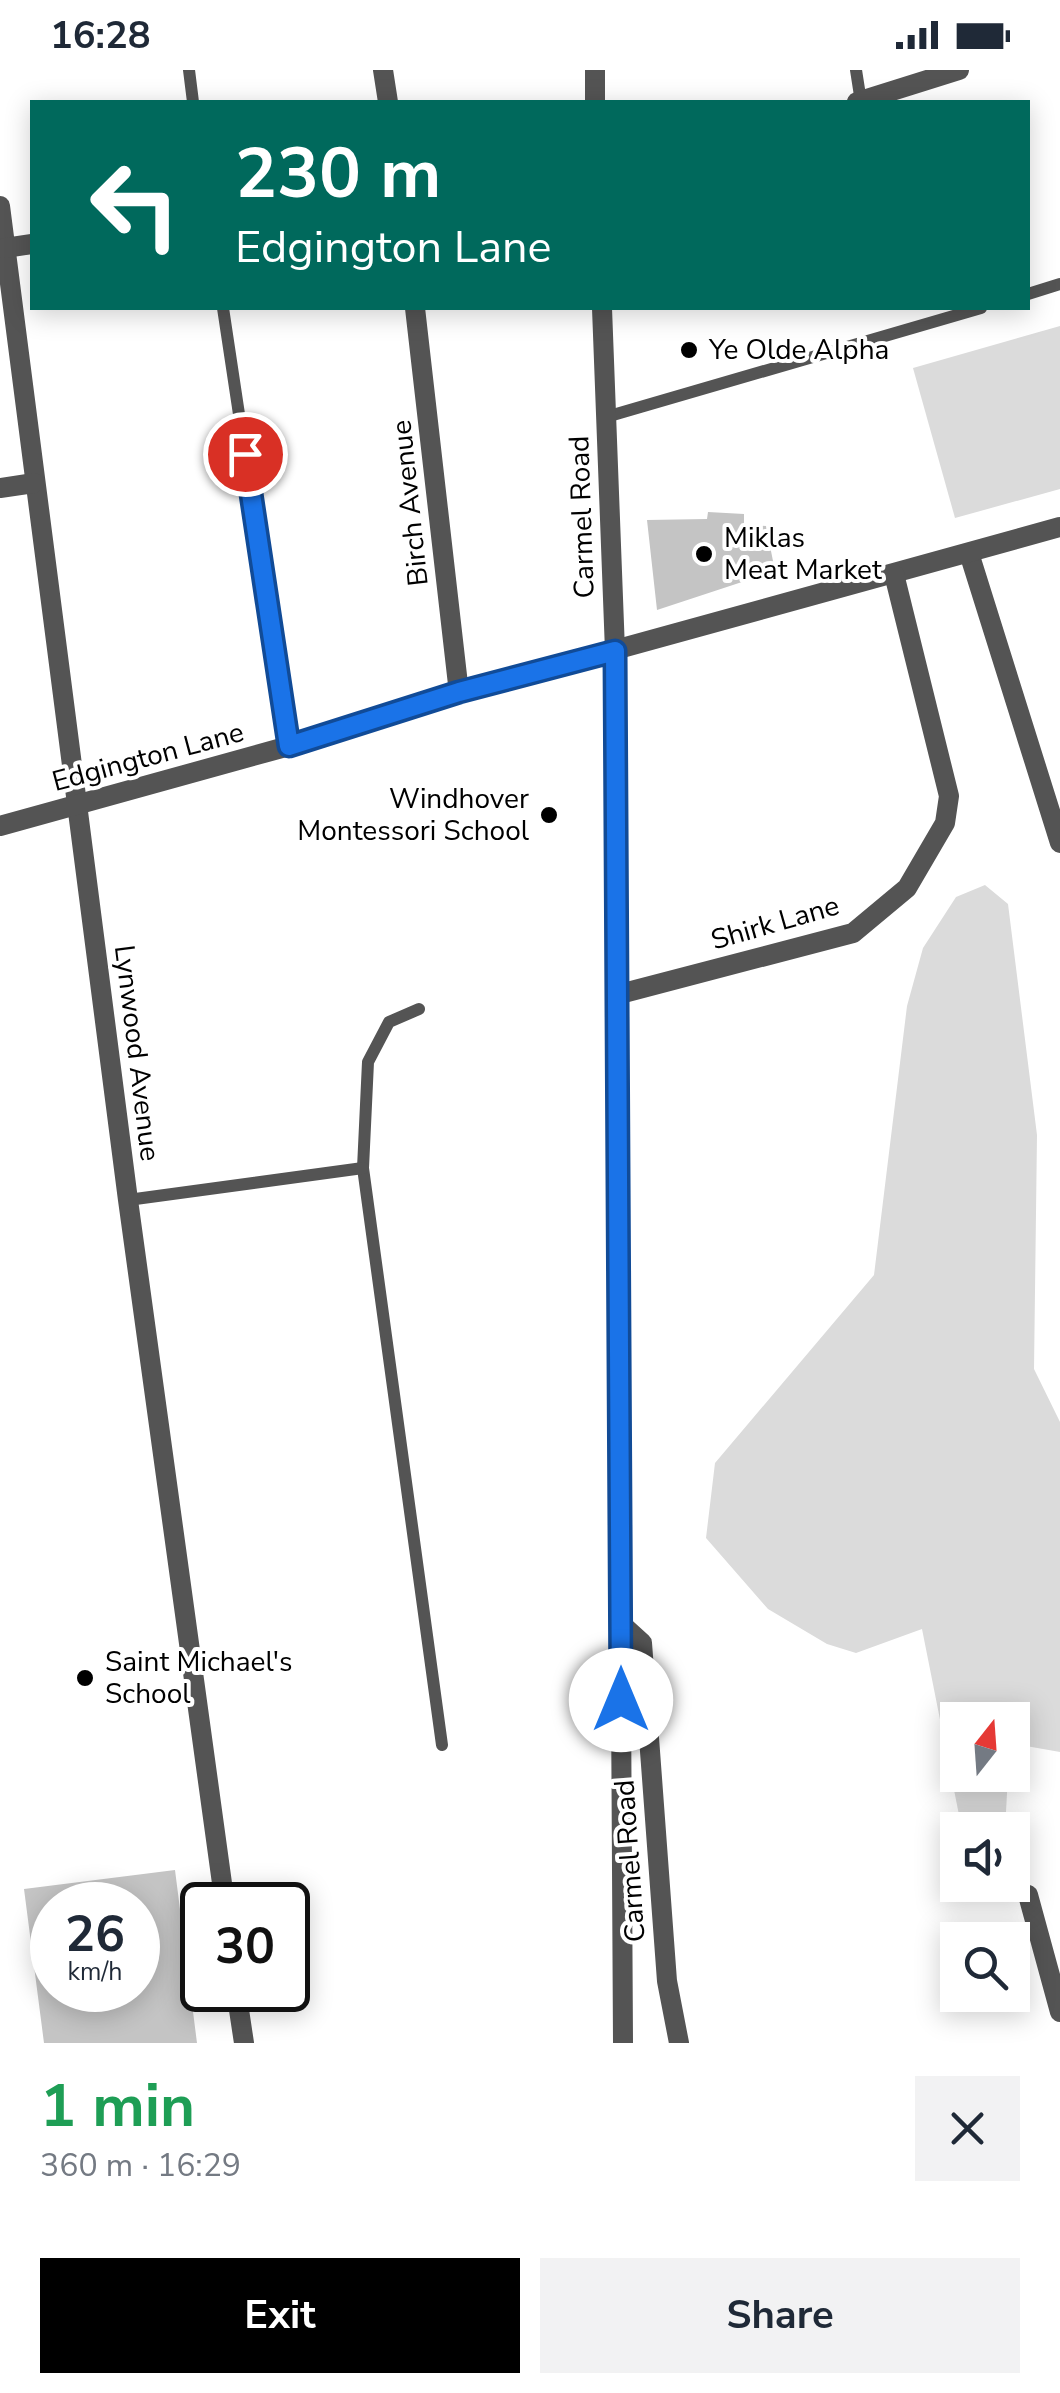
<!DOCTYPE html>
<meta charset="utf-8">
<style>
body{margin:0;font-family:"Nunito Sans",sans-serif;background:#f2f2f3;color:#1f2937;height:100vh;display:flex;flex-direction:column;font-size:38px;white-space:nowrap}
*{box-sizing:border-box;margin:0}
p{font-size:32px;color:#747a83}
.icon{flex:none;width:55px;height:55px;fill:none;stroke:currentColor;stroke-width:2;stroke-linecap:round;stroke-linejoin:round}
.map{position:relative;height:1973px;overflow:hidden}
.details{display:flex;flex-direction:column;background:#fff;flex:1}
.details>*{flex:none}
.guide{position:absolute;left:30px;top:30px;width:1000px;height:210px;border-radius:0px;box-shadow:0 5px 25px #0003;background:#00695c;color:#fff;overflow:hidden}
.needle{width:65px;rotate:17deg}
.controls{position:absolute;left:940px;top:1632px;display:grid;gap:20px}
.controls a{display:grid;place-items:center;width:90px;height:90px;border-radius:0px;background:#fff;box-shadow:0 5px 25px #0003;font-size:50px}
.speed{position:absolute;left:30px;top:1812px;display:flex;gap:20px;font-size:50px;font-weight:700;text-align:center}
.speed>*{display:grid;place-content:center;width:130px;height:130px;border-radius:50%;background:#fff;box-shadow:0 5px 25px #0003;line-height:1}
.speed small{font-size:25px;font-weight:400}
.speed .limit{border:5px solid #111;border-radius:15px;background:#fff;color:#111}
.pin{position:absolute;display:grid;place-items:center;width:85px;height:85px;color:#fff;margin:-42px;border:5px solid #fff;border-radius:50%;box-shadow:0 2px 10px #0007}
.me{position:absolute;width:110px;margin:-55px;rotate:0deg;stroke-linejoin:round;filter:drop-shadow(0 0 8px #0008)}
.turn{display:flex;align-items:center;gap:35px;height:210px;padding:0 40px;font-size:45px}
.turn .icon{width:130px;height:130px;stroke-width:2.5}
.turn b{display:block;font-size:70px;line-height:85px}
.round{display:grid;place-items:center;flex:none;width:105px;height:105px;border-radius:0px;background:#f2f2f3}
.summary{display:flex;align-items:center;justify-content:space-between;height:170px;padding:0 40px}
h1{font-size:60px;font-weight:700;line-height:75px;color:#1e9e55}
.primary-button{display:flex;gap:20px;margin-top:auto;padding:20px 40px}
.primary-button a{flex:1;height:115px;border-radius:0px;background:#000;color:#fff;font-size:40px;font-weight:700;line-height:115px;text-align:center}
.primary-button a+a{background:#f2f2f3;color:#1f2937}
.status{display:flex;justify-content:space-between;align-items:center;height:70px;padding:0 50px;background:#fff;direction:ltr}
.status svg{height:28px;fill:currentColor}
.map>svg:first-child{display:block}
.green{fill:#dbdbdb}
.building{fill:#c4c4c4;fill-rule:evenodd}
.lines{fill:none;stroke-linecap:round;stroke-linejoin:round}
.lane{stroke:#545454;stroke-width:12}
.street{stroke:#545454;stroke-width:20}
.route-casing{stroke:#114b97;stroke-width:25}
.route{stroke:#1a73e8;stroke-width:18}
.poi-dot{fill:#000;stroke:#fff;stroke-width:4}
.labels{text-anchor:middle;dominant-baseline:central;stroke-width:8;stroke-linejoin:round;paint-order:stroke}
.poi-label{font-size:28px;fill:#000;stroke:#fff;text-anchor:start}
.street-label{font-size:28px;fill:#000;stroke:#fff}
</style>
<div class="status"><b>16:28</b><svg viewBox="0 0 49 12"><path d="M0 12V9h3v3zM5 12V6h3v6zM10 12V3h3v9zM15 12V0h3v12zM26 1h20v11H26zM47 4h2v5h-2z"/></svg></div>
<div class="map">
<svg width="1060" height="1973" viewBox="0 0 1060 1973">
<rect width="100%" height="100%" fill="#fff"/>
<g class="green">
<path d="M1060,256V419L955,448L913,298Z"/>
<path d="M985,815L1008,834L1037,1065L1034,1299L1060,1352V1682L1026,1676L1013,1695L1012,1650H958V1705H1008L1005,1760H969L960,1750L922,1559L856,1583L827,1574L768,1539L706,1468L715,1393L874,1205L907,936L923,878L956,827Z"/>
</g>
<g class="building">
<path d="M708,442L744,444V455L766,456L775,501L657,540L647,450L707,449Z"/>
<path d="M175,1800L197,1973H44L24,1819ZM52,1835H138V1920H52Z"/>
</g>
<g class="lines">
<g class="lane">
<path d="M189,0L193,32"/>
<path d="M856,0L861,32"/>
<path d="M1028,224L1060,214"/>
<path d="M223,238L289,676"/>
<path d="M606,347L981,238"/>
<path d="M419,939L389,952L368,992L363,1098L442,1675"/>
<path d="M128,1130L363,1098"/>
</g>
<g class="street">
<path d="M383,0L388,32"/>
<path d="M595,0V32"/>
<path d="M857,32L959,0"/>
<path d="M0,136L128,1130L225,1835"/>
<path d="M5,178L32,174"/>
<path d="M415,238L459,623"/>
<path d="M602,238L615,581L623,1973"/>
<path d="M0,418L34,413"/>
<path d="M969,483L1060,773"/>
<path d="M0,756L289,676L459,623L1060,457"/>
<path d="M616,925L853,863L907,818L945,753L949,726L894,504"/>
<path d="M620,1553L642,1573L667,1911L679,1973"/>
<path d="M1028,1825L1060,1942"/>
<path d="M236,1920L244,1973"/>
</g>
</g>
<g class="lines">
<defs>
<path id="route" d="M245,384L289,676L459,622L615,581L621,1630"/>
</defs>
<use href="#route" class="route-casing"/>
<use href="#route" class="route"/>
</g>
<g class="poi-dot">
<circle cx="689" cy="280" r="10"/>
<circle cx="704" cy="484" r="10"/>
<circle cx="549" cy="745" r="10"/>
<circle cx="85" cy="1608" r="10"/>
</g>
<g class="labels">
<g class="poi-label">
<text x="709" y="280">Ye Olde Alpha</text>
<text x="724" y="468">Miklas<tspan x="724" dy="32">Meat Market</tspan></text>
<text x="529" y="729" text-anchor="end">Windhover<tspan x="529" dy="32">Montessori School</tspan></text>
<text x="105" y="1592">Saint Michael's<tspan x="105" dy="32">School</tspan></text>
</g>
<g class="street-label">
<text transform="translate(410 433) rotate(-96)">Birch Avenue</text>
<text transform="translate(582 447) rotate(-92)">Carmel Road</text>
<text transform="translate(148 687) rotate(-15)">Edgington Lane</text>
<text transform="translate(775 853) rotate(-16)">Shirk Lane</text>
<text transform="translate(137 983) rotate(83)">Lynwood Avenue</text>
<text transform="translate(630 1791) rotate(-94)">Carmel Road</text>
</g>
</g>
</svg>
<div class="controls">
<a><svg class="needle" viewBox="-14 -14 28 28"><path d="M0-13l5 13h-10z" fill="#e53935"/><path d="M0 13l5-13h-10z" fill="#747a83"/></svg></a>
<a><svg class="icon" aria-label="sound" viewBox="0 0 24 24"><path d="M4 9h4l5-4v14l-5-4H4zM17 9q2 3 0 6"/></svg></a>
<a><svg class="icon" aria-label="search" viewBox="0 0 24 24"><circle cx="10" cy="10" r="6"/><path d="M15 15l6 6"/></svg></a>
</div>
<div class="speed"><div>26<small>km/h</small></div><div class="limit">30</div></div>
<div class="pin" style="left:245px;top:384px;background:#d93025"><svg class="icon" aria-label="arrive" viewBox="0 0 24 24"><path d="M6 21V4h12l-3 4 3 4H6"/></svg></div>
<svg class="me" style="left:621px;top:1630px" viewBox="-20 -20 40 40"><circle r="19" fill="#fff"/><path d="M0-13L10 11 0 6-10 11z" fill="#1a73e8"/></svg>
<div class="guide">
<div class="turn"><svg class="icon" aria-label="left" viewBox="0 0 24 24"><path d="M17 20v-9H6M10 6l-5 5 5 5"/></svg><div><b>230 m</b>Edgington Lane</div></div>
</div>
</div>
<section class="details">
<div class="summary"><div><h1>1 min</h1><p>360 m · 16:29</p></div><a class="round"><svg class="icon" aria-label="close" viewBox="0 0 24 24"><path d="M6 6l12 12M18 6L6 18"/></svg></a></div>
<div class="primary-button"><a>Exit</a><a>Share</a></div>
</section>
